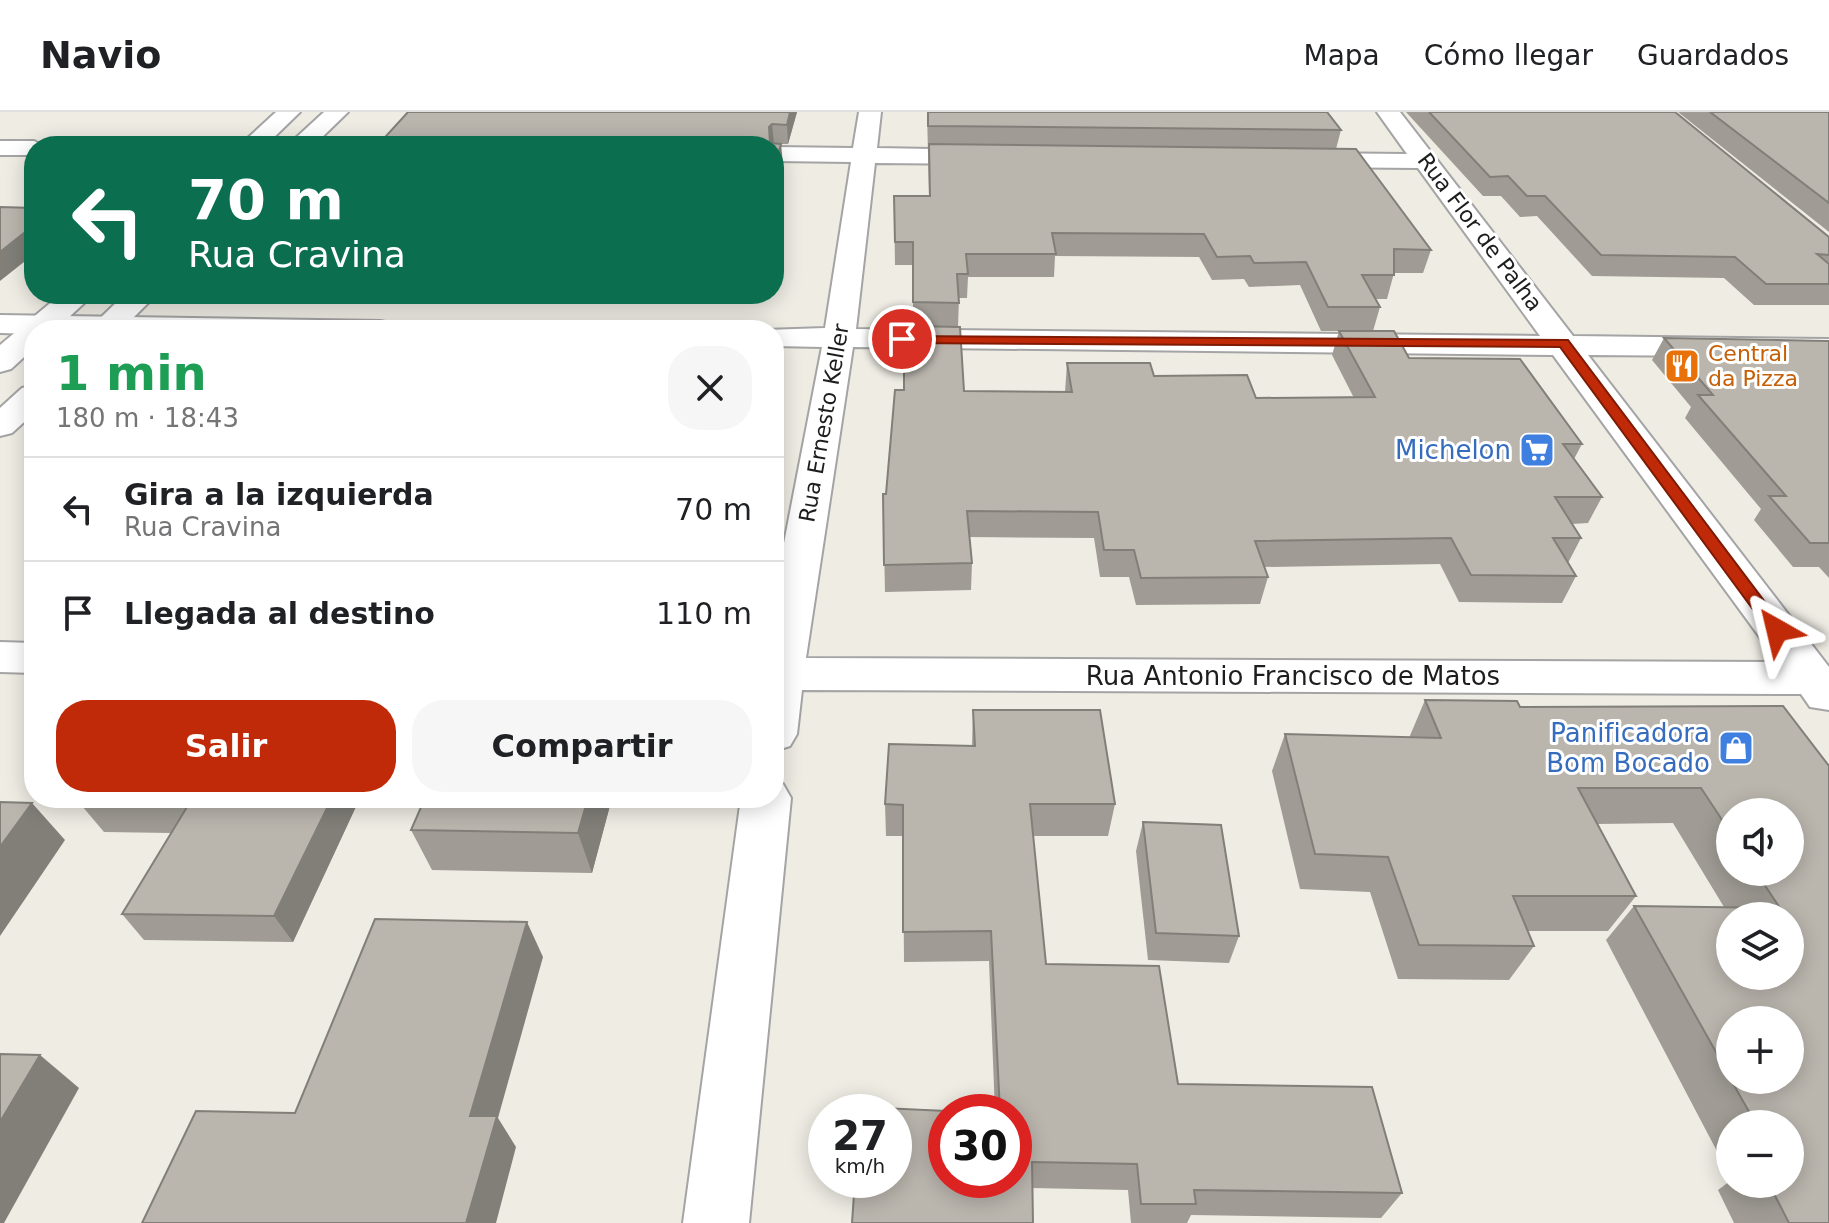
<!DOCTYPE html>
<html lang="es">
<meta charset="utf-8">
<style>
body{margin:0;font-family:"DejaVu Sans",sans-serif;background:#f6f6f6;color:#202124;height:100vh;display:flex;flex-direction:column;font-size:30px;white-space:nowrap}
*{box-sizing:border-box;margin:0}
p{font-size:26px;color:#757577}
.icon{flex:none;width:44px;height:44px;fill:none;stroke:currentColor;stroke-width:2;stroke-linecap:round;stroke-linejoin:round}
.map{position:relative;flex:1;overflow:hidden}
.details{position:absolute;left:24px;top:208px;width:760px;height:488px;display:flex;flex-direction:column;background:#fff;border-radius:32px;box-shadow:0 4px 20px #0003}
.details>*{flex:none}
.hud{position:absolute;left:24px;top:24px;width:760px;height:168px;border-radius:32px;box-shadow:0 4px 20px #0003;background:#0b6e4f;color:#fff;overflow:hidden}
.tools{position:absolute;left:1716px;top:686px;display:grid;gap:16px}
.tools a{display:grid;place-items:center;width:88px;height:88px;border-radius:50%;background:#fff;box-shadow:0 4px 20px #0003;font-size:40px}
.speed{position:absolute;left:808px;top:982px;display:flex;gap:16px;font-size:40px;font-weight:700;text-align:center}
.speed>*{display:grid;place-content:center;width:104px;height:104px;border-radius:50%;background:#fff;box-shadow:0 4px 20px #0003;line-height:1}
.speed small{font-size:20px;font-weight:400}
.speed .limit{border:12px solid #d22;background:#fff;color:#111}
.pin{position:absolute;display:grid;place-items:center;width:68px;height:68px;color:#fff;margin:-34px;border:4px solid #fff;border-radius:50%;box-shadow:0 2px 8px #0007}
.me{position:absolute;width:88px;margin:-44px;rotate:323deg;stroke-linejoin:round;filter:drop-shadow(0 0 6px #0008)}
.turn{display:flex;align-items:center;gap:28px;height:168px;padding:0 32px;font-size:36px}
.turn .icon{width:104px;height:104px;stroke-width:2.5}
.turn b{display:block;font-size:56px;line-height:68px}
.round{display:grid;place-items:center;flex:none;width:84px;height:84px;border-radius:32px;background:#f6f6f6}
.headline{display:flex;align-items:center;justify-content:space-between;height:136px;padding:0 32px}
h1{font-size:48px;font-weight:800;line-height:60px;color:#1e9e55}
.cta{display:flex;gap:16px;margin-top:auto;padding:16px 32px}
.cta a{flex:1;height:92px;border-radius:32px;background:#c12a08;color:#fff;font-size:32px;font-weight:800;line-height:92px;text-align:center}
.cta a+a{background:#f6f6f6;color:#202124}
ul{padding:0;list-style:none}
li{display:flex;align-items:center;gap:24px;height:104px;padding:0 32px;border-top:2px solid #e0e0e0}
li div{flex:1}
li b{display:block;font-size:30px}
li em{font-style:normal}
header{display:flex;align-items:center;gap:48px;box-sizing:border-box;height:112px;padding:0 40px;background:#fff;border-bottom:2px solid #e0e0e0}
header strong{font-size:38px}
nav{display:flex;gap:44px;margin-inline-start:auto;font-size:28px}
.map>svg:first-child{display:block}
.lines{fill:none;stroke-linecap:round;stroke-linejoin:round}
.minor-casing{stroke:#a4a4a4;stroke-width:4}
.tertiary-casing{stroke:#a4a4a4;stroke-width:4}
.minor{fill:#fff;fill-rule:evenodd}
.tertiary{fill:#fff;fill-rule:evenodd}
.wall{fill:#a09c95;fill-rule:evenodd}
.shaded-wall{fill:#827f79}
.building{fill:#bab5ad;stroke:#827f79;stroke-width:2;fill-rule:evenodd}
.route{fill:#c12a08;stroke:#7d1b05;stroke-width:2}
.labels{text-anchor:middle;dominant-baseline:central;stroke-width:6;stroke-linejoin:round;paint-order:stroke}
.far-street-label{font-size:22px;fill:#1d1d1d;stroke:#fff}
.far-food-label{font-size:22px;fill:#c56008;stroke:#fff;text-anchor:start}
.shop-label{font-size:26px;fill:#366cbe;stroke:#fff;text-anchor:end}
.street-label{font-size:26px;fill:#1d1d1d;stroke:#fff}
</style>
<header>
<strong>Navio</strong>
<nav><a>Mapa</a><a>Cómo llegar</a><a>Guardados</a></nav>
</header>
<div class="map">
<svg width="1829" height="1111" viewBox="0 0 1829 1111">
<rect width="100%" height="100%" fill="#eeece3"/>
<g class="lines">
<defs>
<g id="minor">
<path d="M859,0H881L877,36L988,38L997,40L1000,45L997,50L988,52L875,51L856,217L1540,224L1418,56L1305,55L1296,53L1293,48L1296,43L1305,41L1407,42L1377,0H1400L1573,224L1829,227V245L1588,243L1829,555V598L1810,595L1801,582L802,578L797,622L790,634L774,639V483L822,235L774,234V218H765L825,216L851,50L774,49V35L853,36ZM853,235L1553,243L1778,550L806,546Z"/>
<path d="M0,29H34L44,34H34V43H0Z"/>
<path d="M0,203L380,209L391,211L395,218H34V222L0,221Z"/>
<path d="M0,530L34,531V561L0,560Z"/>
<path d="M774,669L783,672L791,686L749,1111H683L741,686H774Z"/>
</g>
<g id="tertiary">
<path d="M276,0H300L265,34H239Z"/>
<path d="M324,0H348L313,34H287Z"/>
<path d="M61,182H94L55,218H34V236L11,257L0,260V233Z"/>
<path d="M125,182H157L121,218H88Z"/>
<path d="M34,273V301L12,321L0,324V296L22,276Z"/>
</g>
</defs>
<use href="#minor" class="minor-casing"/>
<use href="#tertiary" class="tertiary-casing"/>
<use href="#minor" class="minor"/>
<use href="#tertiary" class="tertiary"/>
</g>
<g class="wall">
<path d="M797,0L788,32H780L783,52L774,86V34H377Z"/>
<path d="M927,0L1341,18L1336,37L1431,138L1423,161H1394L1387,187H1376L1380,195L1373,219L1409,246L1582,332L1574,347L1602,385L1588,411L1572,412L1581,426L1568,451L1576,464L1562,491L1459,490L1440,452L1264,455L1268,465L1260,492L1136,493L1129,465H1100L1094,426L969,425L972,451L971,478L885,480L883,382H886L904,278L913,242V153H895L894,84H929ZM1055,144L1199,145L1212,168L1244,167L1249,175L1300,173L1321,219H1339L1332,243L1354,286H1256L1154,264L1067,251L1065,280L964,279L958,215L959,186H967L968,165H1054Z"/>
<path d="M1406,0H1675L1829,125V193H1754L1724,166L1592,164L1537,104L1520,105L1501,84H1483Z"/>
<path d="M1678,0H1829V120Z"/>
<path d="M1664,226L1829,229V466L1819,455H1793L1754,408L1761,397L1685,306L1691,295L1652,248Z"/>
<path d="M1425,588L1520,595L1783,594L1829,1111H1734L1718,1078L1730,1069V1072H1790V1012H1730V1064L1606,828L1634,794L1724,795L1673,711L1597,712L1636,784L1608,819H1527L1534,834L1509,868L1398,867L1370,780L1300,777L1272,659L1285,622L1409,626ZM1730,700L1790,760H1730ZM1730,908L1790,968H1730Z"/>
<path d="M973,598L1115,692L1108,724H1033L1046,852L1178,972L1402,1081L1381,1106L1191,1103L1187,1111H1131L1128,1078L1032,1076L946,1068L1014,1000H995L989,849L904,850L903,724H886L885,692L972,634Z"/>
<path d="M360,686L293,830L144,828L122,802L171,721L104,720L82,694Z"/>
<path d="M425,686H612L592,761L432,758L411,718Z"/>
<path d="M1143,710L1239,824L1229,851L1148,848L1136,739Z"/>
</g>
<g class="shaded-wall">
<path d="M790,0H797L788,32L787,13Z"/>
<path d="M772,12L774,32L770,34L769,15Z"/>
<path d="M781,32L783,52L774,86V58Z"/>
<path d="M34,113V142L0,169V140Z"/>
<path d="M332,686H360L293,830L274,804Z"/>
<path d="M588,686H612L592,761L578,721Z"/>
<path d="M32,691L65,728L0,824V735Z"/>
<path d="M527,810L543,845L498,1006L516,1035L496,1111H466L470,1004Z"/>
<path d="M40,943L79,976L4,1111H0V1010Z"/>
</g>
<g class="building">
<path d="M408,0H790L787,13L772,12L769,15L770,31L781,32L774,58V34H377Z"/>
<path d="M928,0H1327L1341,18L928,14Z"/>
<path d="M1429,0H1675L1829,125V143L1817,142L1829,152V172H1766L1735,145L1601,143L1545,84H1527L1508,64L1490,65Z"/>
<path d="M1710,0H1829V91Z"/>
<path d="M929,32L1356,37L1431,138L1394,137V163H1362L1380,195H1328L1306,150L1254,151L1250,144L1217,145L1204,122L1052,121L1056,142H966L968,162H957L959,191L913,190V130H895L894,84H930Z"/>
<path d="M0,95L34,96V113L0,140Z"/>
<path d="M913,214L960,215L964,279L1072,280L1067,251H1150L1154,264L1247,263L1256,286L1375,285L1339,219H1394L1409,246L1520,247L1582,332H1563L1602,385H1555L1581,426H1553L1576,464L1471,463L1451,426L1255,429L1268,465L1141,466L1134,438H1104L1098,400L967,399L972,451L884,453L883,382H886L895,278H904V242H913Z"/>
<path d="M1664,226L1829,229V431H1810L1769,384H1786L1698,283H1713Z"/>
<path d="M1425,588L1517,589L1520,595L1783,594L1829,654V1111H1789L1769,1072H1790V1012H1756L1731,968H1790V908H1730V965L1634,794L1780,796L1756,760H1790V700H1730V720L1701,676H1578L1636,784H1513L1534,834L1419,833L1388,745L1315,742L1285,622L1441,626ZM1730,804H1790V864H1730Z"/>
<path d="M973,598H1100L1115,692H1030L1046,852L1159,854L1178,972L1372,975L1402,1081L1194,1078L1196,1092H1141L1137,1052L1032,1050L1033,1111H852L855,1068H894V1000H861V995L968,1000H946V1068H1014V1000H1000L991,819L903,820V693L885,692L889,632L975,634Z"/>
<path d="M87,686H332L274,804L122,802L187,695L82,694Z"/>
<path d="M425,686H588L578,721L411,718Z"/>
<path d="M0,690L32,691L0,735Z"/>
<path d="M1143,710L1221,713L1239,824L1156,821Z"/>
<path d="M375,807L527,810L470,1004H497L466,1111H142L196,999L295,1001Z"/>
<path d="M0,942L40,943L0,1010Z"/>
</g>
<path class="route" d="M897,224L1568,228L1786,518L1777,524L1771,522L1560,235L902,231L896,227Z"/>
<defs>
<symbol id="restaurant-square" viewBox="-11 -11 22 22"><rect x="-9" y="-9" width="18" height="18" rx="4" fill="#e8710a" stroke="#fff"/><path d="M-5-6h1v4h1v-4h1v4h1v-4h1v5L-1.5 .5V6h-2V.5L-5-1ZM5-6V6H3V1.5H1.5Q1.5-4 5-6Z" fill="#fff"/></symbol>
<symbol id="supermarket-square" viewBox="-11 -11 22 22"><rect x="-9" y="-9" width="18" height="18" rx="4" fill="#3f7fe0" stroke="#fff"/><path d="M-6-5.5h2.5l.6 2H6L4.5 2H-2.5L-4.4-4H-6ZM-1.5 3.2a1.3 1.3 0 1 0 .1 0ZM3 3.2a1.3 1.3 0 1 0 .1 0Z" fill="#fff"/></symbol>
<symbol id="shop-square" viewBox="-11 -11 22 22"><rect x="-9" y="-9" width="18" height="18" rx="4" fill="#3f7fe0" stroke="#fff"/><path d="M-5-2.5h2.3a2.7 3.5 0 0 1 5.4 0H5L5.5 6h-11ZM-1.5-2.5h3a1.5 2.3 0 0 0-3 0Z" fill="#fff"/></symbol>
</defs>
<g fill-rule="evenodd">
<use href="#restaurant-square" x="1662" y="234" width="40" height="40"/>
<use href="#supermarket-square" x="1517" y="318" width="40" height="40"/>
<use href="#shop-square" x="1716" y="616" width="40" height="40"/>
</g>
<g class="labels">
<g class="far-street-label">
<text transform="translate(1480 120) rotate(53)">Rua Flor de Palha</text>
<text transform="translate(824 311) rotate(-80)">Rua Ernesto Keller</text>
</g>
<g class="far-food-label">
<text x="1708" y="241">Central<tspan x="1708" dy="25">da Pizza</tspan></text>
</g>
<g class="shop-label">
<text x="1511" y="338">Michelon</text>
<text x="1710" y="621">Panificadora<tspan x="1710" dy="30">Bom Bocado</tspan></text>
</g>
<g class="street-label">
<text x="1293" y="564">Rua Antonio Francisco de Matos</text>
</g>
</g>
</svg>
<div class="tools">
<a><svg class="icon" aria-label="sound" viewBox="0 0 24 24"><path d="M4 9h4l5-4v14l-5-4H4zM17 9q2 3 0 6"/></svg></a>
<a><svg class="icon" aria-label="layers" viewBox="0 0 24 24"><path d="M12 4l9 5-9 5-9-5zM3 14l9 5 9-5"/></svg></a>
<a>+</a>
<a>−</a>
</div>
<div class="speed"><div>27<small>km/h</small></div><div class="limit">30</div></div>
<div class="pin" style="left:902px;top:227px;background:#d93025"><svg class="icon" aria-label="arrive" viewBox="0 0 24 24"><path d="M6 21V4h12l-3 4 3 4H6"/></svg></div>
<svg class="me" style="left:1777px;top:518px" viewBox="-20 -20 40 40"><path d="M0-17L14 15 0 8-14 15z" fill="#c12a08" stroke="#fff" stroke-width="4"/></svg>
<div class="hud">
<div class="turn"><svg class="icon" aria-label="left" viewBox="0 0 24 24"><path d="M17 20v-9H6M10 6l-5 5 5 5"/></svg><div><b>70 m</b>Rua Cravina</div></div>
</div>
<section class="details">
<div class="headline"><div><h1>1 min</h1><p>180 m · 18:43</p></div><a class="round"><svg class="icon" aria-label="close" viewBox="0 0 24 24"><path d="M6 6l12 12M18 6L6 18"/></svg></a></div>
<ul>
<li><svg class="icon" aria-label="left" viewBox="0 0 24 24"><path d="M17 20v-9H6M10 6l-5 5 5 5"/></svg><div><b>Gira a la izquierda</b><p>Rua Cravina</p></div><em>70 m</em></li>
<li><svg class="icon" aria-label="arrive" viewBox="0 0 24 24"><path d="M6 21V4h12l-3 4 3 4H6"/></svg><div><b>Llegada al destino</b></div><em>110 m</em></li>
</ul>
<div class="cta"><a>Salir</a><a>Compartir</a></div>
</section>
</div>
